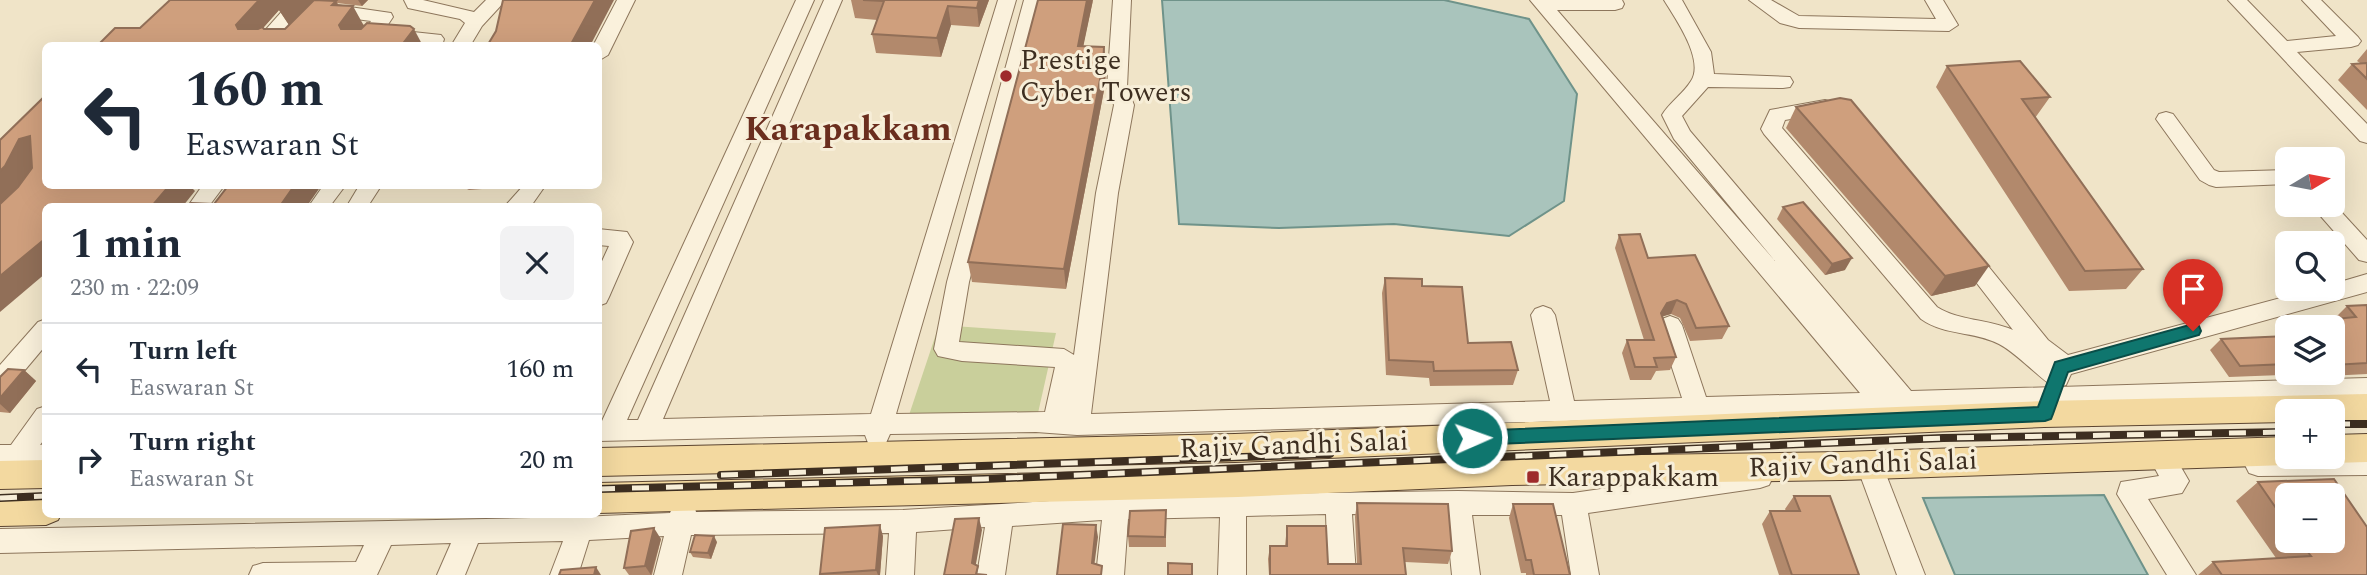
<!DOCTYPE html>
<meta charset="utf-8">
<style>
body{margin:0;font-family:Spectral,serif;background:#f2f2f3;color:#1f2937;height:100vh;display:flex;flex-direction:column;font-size:26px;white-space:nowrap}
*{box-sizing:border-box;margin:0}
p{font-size:23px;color:#747a83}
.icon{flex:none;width:38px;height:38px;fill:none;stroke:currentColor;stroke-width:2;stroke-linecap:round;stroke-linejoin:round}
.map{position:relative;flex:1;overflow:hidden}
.sheet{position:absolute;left:42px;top:203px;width:560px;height:315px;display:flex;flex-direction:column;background:#fff;border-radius:10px;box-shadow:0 7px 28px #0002}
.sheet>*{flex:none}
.guide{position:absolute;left:42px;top:42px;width:560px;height:147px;border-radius:10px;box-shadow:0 7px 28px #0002;background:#fff;color:#1f2937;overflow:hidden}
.needle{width:46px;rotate:80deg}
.tools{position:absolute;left:2275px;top:147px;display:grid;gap:14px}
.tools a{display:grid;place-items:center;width:70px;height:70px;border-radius:10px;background:#fff;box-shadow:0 7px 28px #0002;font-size:35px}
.pin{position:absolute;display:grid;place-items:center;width:60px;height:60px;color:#fff;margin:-72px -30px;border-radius:50% 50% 50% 0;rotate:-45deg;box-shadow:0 0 7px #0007}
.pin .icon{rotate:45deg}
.me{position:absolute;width:77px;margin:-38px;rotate:88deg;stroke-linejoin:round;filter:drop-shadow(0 0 5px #0008)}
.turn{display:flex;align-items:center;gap:24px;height:147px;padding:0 28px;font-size:32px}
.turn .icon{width:91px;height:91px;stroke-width:2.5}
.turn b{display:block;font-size:49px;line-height:60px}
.round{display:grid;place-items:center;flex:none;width:74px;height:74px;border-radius:10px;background:#f2f2f3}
.headline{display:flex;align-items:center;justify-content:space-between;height:119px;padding:0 28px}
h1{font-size:42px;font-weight:700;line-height:52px}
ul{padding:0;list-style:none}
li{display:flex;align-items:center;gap:21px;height:91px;padding:0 28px;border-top:2px solid #e0e1e3}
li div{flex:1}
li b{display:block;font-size:26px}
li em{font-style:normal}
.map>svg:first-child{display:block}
.green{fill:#c9cf9b}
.water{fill:#a9c4bc;stroke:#6f938a;stroke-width:2}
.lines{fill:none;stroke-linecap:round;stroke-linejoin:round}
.minor-casing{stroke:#8d765c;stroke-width:2}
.major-casing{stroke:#5b4430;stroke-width:2}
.minor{fill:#faf1dc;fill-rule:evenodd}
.major{fill:#f3d9a0;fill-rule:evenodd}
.rail-casing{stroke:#3d2e20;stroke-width:8}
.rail{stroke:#f7eed8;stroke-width:5;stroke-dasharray:17;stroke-linecap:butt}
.wall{fill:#b2896c;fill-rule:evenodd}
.shaded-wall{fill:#916f58}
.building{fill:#cf9f7d;stroke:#916f58;stroke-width:2}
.route{fill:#0f766e;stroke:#0a4d48;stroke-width:2}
.poi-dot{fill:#9e2a2b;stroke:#f7eed8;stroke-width:2.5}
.labels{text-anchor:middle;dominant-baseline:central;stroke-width:6;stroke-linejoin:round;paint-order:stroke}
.poi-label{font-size:28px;fill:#3d2e20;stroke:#f7eed8;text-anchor:start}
.street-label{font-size:28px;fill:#3d2e20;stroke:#f7eed8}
.district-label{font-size:35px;font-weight:bold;fill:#6b2e1e;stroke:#f7eed8}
</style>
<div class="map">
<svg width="2367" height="575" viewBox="0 0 2367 575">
<rect width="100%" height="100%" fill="#f0e4c8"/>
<path class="green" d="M939,325L1056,333L1036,422L906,424Z"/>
<g class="water">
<path d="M1162,0H1444L1529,19L1577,94L1564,201L1509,236L1394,224L1279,228L1179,224Z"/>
<path d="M2104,495L2148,575H1955L1923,498Z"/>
</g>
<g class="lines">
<defs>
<g id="minor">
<path d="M292,0H311L271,46H251Z"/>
<path d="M404,0H423L474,12L486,0H506L482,26L470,46H451L465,23L460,19L408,8Z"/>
<path d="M617,0H635L608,55L598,61V46H593Z"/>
<path d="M796,0H814L627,420H638L824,0H842L663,419L871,414L998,0H1016L896,414L1045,412L1055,367L962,361L938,356L934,349L947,282L1024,0H1042L969,282L959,342L1064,349L1074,355L1096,193L1114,105L1107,87L1113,0H1131L1127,87L1134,105L1118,193L1091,414L1550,401L1531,315L1535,309L1543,306L1551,309L1555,315L1574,401L1682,398L1658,325L1662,319L1670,316L1678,319L1682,325L1706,397L1860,393L1530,0H1622L1624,4L1622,8L1615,10H1557L1775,261L1674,139L1662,115C1670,102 1683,94 1691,81C1705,60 1675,18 1664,0H1682L1711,52L1714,74L1790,77L1793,82L1790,87L1783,88L1708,87L1682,116L1690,131L1911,391L2055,387C2044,383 2017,353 1999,344C1974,331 1945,336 1921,319L1764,134L1761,129L1770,110L1825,100L1832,102L1835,107L1832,112L1785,120L1782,128L1937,307C1959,321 1988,319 2013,330L1952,251L1955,245L1963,243L1971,245L2048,340L2068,355L2314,289H2333V284L2367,274V292L2071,374L2066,385L2059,387L2367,378V398L1077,435L1036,432L890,434L886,443L877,446L868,443L865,435L598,441V421H602Z"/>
<path d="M1749,0H1771L1799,16L1936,19L1925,0H1943L1958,25L1949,31L1799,28L1780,23Z"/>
<path d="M2228,0H2247L2287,41L2336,36L2302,0H2321L2358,37L2361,41L2358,45L2351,47L2297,52L2367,124V143L2360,141Z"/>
<path d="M322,3L391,13L393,17L385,29L441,35L444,39L442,46H423L379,36L372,46H353L371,21L326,15L297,46H277L315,5Z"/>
<path d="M2166,112L2173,114L2214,170L2219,172L2287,170V184L2216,187L2209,185L2200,180L2156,119L2159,114Z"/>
<path d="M202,186H224L209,206H188Z"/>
<path d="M323,186H345L330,206H309Z"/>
<path d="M359,186H381L368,206H347Z"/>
<path d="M523,186H545L531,206H505Z"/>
<path d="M2333,203L2367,240V262L2359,260L2311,205Z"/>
<path d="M598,229L627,232L633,242L609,297L606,303L598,306V270L609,246L598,245Z"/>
<path d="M46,319V345L9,389L0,392V365L38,322Z"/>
<path d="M46,406V437L40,445L46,444V466L0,467V445H11L37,409Z"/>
<path d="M2165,452L2174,455L2189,481L2182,493L2148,499L2196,575H2167L2117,494L2121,482L2159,476L2152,463L2156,455Z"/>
<path d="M1869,453L1878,456L1882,464L1925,575H1897L1856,464L1860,456Z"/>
<path d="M2367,453V475L2258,476L2249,473L2245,465L2249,457L2258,454L2333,457V454Z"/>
<path d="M1760,466L1769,469L1773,477L1769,485L1760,488L1588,513L1599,575H1571L1562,515H1472L1480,575H1452L1446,515L1352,514L1356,575H1328L1326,514L1246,516V575H1218L1220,517L1128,519L1124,575H1096L1102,520L1012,526L1005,575H977L985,527L916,532L914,575H886L889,533L691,535L682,575H654L664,536L589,540L578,575H550L563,541L478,543L465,575H437L451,543L391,545L377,575H249L253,566L263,563L356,562L364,545L0,553V529L580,517L670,513L675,501L684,498L693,501L696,512L903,510L1116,497L1220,494L1224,486L1233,483L1242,486L1246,494L1458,491L1573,493Z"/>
</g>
<g id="major">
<path d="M2367,394V420L2333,421V411H2287V422L2044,427L1235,462L598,476V448L1235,434L2044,401Z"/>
<path d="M2367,434V462L2333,463L2321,459L2320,457H2333V435Z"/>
<path d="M2287,437V457H2301L2299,461L2287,465L1842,480L1512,485L1238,497L598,513V483L1238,469L1512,457L1842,452Z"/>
<path d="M46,460V488L0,489V461Z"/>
<path d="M46,495V514H61L58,520L46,525L0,526V496Z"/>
</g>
</defs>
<use href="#minor" class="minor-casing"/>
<use href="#major" class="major-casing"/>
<use href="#minor" class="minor"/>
<use href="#major" class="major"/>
<defs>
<g id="rail">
<path d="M2333,424H2367"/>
<path d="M721,475L1330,454"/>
<path d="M598,489L984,479L1943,438L2287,432"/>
<path d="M0,498L46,496"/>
</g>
</defs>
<use href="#rail" class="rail-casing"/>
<use href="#rail" class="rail"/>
</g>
<g class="wall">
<path d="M170,0H368L362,6L337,3L339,5L364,25L423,46L140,28ZM279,10L289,25L285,29H264L263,28Z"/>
<path d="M851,0H989L979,27L951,25L941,57L876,53L872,34L877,20L855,18Z"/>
<path d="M1093,0L1083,46L1104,47L1106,68L1105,85L1066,289L972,282L968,262Z"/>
<path d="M2367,49V110L2338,80L2352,64L2360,63L2357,61Z"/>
<path d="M1947,66L2050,97L2035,118L2143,269L2126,289L2069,291L1936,87Z"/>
<path d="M1796,107L1975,286L1931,296L1786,128Z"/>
<path d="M461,186H490L482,189L469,190Z"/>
<path d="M1783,207L1845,270L1825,275L1777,219Z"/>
<path d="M1619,235L1729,326L1722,339L1690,341L1680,318L1671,314L1662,316L1676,357L1670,370L1656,371L1651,380H1630L1622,353L1627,340H1644L1615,248Z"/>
<path d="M1385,278L1422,286L1468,343L1518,370L1513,385L1430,386L1429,378L1386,375L1382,293Z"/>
<path d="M2367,305V374L2308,377L2305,374L2229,377L2210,350L2221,339L2279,336L2287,328V373H2333V327L2307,326L2313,321L2336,319L2335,318L2347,306Z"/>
<path d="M24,370L36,381L10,413L0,412V377Z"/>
<path d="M2334,479L2367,527V575H2198L2213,562L2276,558L2236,501L2258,482ZM2287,495H2333V541H2287Z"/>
<path d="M1794,496L1859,575H1779L1762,524L1770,511H1786L1785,509Z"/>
<path d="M1357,503L1452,551L1448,564L1405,562L1406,575H1269L1268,559L1270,546H1285L1287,526L1328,564H1357L1355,517Z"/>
<path d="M1513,504L1570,575H1526V573H1521L1509,518Z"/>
<path d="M1166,521V547H1129L1128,536Z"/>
<path d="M883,536L880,575H820V574Z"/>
<path d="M661,539L652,575H629L624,568Z"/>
<path d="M717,542L711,559L693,557L690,552Z"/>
</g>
<g class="shaded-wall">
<path d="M259,0H322L291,28L279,10L249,44L236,25Z"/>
<path d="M358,0H368L362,6Z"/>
<path d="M595,0H614L590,46H570Z"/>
<path d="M979,0H989L979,27L977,8Z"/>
<path d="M1087,0H1093L1079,67L1078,46Z"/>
<path d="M336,1L345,17L353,6L364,26L351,44L339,25L332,5Z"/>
<path d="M948,6L951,25L941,57L937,38Z"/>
<path d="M414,29L423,46H401Z"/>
<path d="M1104,47L1106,68L1105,85L1066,289L1064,269Z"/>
<path d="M30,136L46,154L23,185L0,208V171L19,139Z"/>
<path d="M169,186H190L195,191L183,206H152Z"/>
<path d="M294,186H321L307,206H280Z"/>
<path d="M480,186H490L482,189Z"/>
<path d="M46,238V273L0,312V276Z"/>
<path d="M1852,258L1845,270L1825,275L1832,264Z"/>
<path d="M1989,266L1975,286L1931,296L1945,276Z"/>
<path d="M1677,300L1671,314L1661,317V313L1667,303Z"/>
<path d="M24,370L36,381L10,413L0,404V398Z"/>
<path d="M979,518L982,530L974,575L972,563Z"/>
<path d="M880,525L883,536L880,575H878L876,570Z"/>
<path d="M1096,525L1098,537L1093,575L1092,563Z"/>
<path d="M654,528L661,539L651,575L645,566Z"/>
<path d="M714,536L717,542L711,559L708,553Z"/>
<path d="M596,567L601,575H594Z"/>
</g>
<g class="building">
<path d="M170,0H259L236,25L238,29H258L262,27L264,29H285L314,0L336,1L332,5L353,6L339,25L341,29H361L367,23L410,26L414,29L401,46H97L115,28H140Z"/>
<path d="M503,0H595L570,46H487L496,31Z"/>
<path d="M863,0H979L977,8L948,6L937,38L872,34L884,1Z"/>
<path d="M1038,0H1087L1078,46L1104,47L1103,64L1064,269L968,262Z"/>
<path d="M2020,61L2050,97L2022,99L2143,269L2085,271L1947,66Z"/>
<path d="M2367,63V79L2352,64Z"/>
<path d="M46,95V186H169L152,206H46V238L0,276V204L18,187L32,168L30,136L19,139L5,166L0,171V140Z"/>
<path d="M1840,98L1851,100L1989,266L1945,276L1796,107Z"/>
<path d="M228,186H294L280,206H188L191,203L214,204Z"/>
<path d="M1803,202L1852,258L1832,264L1783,207Z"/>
<path d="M1640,234L1648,258L1695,255L1729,326L1696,328L1686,304L1677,300L1667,303L1661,313L1676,357L1654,358L1657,367H1635L1627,340H1654L1619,235Z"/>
<path d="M1385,278L1422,279V286L1462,287L1468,343L1511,342L1518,370L1434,371L1433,362L1389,360Z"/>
<path d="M2367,305V363L2333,365V327H2295L2317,325L2313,321L2356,317L2347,306Z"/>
<path d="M2287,336V364L2240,366L2221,339Z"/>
<path d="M8,369L24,370L0,398V377Z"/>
<path d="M2334,479L2367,527V575H2222L2213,562L2311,556L2299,541H2333V495H2287V524L2258,482Z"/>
<path d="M1794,496H1830L1859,575H1792L1770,511H1800Z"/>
<path d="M1357,503L1448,504L1452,551L1403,548L1406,575H1270V546H1287V526H1326L1328,564H1361Z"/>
<path d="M1513,504H1553L1570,575H1534L1531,560H1526Z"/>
<path d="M1166,510L1165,537L1128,536L1130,511Z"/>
<path d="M979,518L972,563L978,566L976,574L987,575H944L955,519Z"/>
<path d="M1063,524L1096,525L1092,563L1102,566L1101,575H1057Z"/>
<path d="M880,525L876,570L820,574L825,528Z"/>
<path d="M654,528L645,566L624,568L631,531Z"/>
<path d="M695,535L714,536L708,553L690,552Z"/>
<path d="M1168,563L1192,564V575H1168Z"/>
<path d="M596,567L594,575H559L561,570Z"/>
</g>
<path class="route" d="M2193,324L2199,326L2201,331L2199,335L2068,372L2053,414L2051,419L2045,421L1472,445L1466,443L1463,438L1466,433L1472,431L2038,407L2055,362Z"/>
<g class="poi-dot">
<circle cx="1006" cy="76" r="7"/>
<rect x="1526" y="470" width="14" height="14" rx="3.5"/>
</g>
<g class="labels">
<g class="poi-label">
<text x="1020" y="60">Prestige<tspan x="1020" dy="32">Cyber Towers</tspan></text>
<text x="1547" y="477">Karappakkam</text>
</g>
<g class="street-label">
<text transform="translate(1294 445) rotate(-2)">Rajiv Gandhi Salai</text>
<text transform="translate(1863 464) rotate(-2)">Rajiv Gandhi Salai</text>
</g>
<g class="district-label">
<text x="848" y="129">Karapakkam</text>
</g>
</g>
</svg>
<div class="tools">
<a><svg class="needle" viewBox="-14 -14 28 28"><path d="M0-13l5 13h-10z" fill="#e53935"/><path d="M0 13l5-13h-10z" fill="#747a83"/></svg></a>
<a><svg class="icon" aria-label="search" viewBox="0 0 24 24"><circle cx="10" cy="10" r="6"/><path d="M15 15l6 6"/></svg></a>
<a><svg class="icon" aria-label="layers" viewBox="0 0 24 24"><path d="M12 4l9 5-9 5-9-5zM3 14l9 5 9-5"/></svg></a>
<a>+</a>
<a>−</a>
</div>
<div class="pin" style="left:2193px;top:331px;background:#d93025"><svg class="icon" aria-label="arrive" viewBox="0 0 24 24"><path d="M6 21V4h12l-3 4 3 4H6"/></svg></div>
<svg class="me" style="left:1472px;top:438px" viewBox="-20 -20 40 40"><circle r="17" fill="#0f766e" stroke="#fff" stroke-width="3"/><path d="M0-11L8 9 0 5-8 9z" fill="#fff"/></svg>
<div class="guide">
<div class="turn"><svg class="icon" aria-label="left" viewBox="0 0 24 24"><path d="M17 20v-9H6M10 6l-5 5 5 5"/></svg><div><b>160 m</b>Easwaran St</div></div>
</div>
<section class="sheet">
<div class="headline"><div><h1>1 min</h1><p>230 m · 22:09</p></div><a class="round"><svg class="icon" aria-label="close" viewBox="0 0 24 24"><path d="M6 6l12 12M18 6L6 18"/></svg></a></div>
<ul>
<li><svg class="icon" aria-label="left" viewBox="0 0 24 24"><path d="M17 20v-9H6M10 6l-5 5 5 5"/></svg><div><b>Turn left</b><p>Easwaran St</p></div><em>160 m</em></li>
<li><svg class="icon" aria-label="right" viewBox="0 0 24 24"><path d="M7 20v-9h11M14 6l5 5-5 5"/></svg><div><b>Turn right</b><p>Easwaran St</p></div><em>20 m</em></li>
</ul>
</section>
</div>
